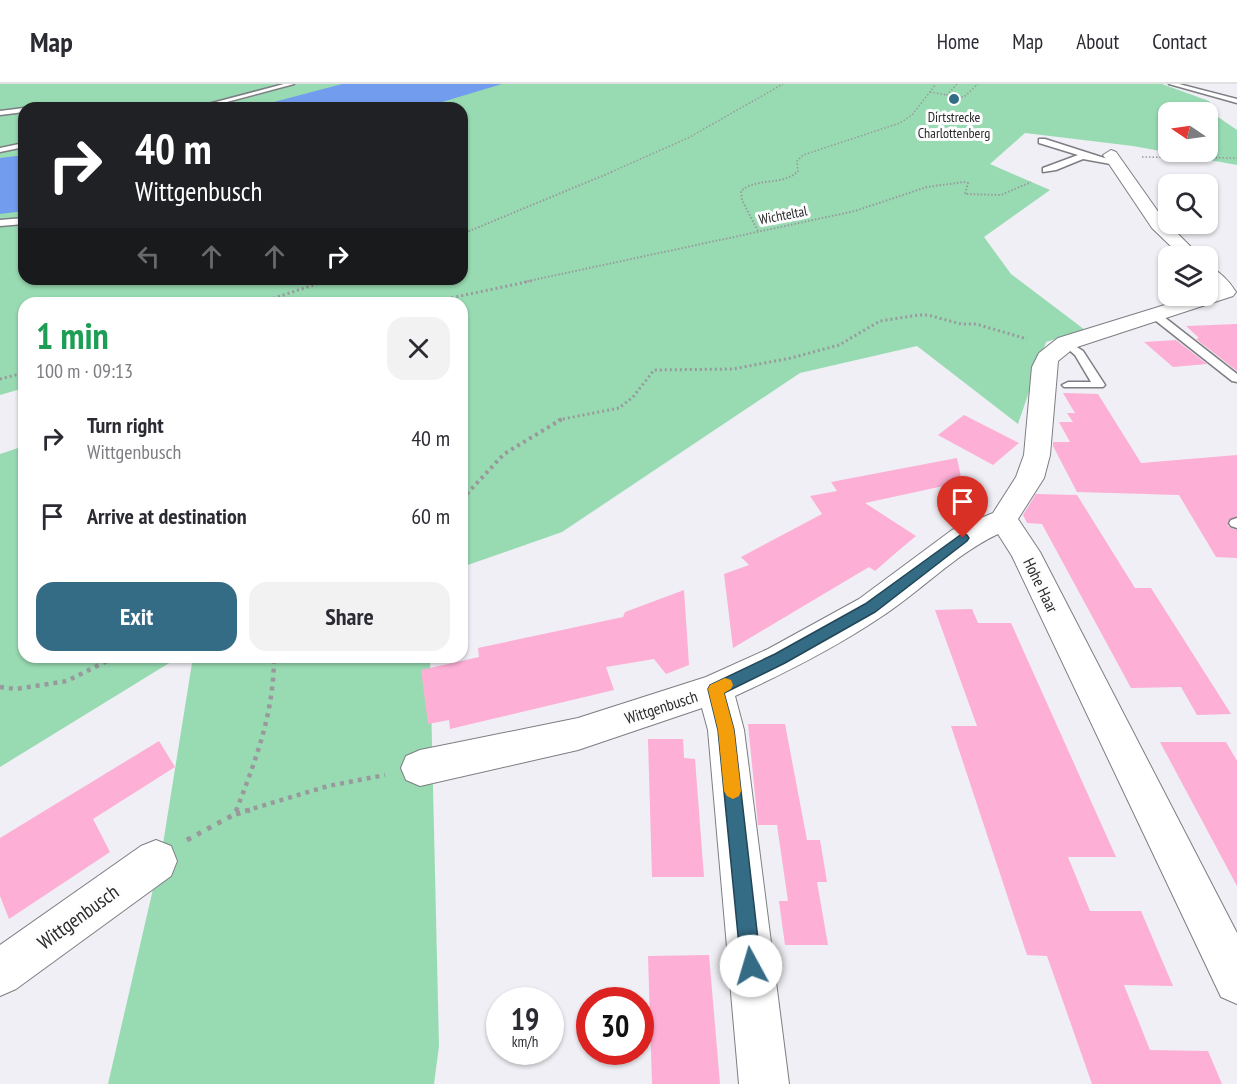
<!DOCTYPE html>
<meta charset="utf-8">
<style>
body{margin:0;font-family:"PT Sans Narrow",sans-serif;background:#f2f2f3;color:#2b2b33;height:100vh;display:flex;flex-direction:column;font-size:22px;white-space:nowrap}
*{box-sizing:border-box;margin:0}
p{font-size:20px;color:#7c7c81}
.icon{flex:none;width:33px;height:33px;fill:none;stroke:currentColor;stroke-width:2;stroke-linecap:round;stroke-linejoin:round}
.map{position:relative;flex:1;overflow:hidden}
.drawer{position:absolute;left:18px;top:213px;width:450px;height:366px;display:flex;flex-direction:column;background:#fff;border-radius:18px;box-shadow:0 2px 4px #0004}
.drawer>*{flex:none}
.top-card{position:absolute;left:18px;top:18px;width:450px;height:183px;border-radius:18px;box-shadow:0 2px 4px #0004;background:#202124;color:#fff;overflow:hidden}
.needle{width:39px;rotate:283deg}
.fabs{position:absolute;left:1158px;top:18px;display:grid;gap:12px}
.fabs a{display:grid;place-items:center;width:60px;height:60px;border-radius:12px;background:#fff;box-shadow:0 2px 4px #0004;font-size:30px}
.speed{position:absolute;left:486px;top:903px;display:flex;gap:12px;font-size:30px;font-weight:700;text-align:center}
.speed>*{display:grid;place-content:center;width:78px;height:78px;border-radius:50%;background:#fff;box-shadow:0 2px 4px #0004;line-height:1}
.speed small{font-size:15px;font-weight:400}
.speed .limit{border:9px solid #d22;background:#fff;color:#111}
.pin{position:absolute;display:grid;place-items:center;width:51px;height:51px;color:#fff;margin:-62px -26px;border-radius:50% 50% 50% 0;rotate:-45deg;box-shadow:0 0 6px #0007}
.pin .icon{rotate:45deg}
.me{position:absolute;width:66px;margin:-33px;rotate:354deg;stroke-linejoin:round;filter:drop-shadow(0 0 4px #0008)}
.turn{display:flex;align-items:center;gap:21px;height:126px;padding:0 18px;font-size:27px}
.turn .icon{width:78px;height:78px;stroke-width:2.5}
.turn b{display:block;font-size:42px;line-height:51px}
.lanes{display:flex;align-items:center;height:57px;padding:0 18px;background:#0003;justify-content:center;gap:30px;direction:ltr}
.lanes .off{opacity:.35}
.round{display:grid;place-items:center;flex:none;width:63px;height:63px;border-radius:18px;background:#f2f2f3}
.head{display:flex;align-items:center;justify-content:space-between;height:102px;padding:0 18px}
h1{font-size:36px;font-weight:700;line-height:45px;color:#1e9e55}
.cta{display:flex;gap:12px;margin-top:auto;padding:12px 18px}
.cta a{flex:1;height:69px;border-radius:18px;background:#346c86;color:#fff;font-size:24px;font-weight:700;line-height:69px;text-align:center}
.cta a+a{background:#f2f2f3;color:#2b2b33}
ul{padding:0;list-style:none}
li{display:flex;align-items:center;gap:18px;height:78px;padding:0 18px}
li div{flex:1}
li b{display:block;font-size:22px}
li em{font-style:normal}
header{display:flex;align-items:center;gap:36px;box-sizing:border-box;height:84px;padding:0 30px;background:#fff;border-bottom:2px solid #e1e1e2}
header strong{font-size:28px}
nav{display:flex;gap:33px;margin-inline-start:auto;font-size:21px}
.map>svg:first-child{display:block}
.green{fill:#98dbb2;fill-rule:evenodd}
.water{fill:#729ced}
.building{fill:#fdafd5}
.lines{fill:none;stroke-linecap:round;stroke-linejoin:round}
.lane-casing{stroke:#7d7e83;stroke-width:3}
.street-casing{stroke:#7d7e83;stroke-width:2}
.path-far5{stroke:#99999d;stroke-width:1.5;stroke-dasharray:1.5 2;stroke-linecap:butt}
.path-far4{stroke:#99999d;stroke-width:2;stroke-dasharray:1.5 2;stroke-linecap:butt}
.path-far3{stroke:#99999d;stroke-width:3;stroke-dasharray:2 3;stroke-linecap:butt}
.path-far2{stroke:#99999d;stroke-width:4;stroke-dasharray:3 4;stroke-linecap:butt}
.path-far1{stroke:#99999d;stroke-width:4.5;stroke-dasharray:4 5;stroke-linecap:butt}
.path{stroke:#99999d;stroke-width:5;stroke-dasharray:4.5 7;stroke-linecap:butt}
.lane{fill:#fff;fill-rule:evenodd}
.street{fill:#fff;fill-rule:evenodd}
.route{fill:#346c86;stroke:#224657;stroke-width:1.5}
.slow{fill:#f59e0b}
.poi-dot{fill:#346c86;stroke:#fdfdfe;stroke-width:2}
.labels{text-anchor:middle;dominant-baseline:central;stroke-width:6;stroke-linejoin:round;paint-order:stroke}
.far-poi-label{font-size:14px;fill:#2a2a2c;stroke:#fdfdfe}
.far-street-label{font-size:14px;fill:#2a2a2c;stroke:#fdfdfe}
.street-label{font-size:16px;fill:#2a2a2c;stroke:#fdfdfe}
.near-street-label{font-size:20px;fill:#2a2a2c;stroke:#fdfdfe}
</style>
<header>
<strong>Map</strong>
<nav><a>Home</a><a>Map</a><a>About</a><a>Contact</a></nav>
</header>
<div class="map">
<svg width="1237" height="1000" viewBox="0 0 1237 1000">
<rect width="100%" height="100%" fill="#efeff5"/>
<g class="green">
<path d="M0,0H1162L1209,17L1218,33L1237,46V81L1133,62L1025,49L990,80L1050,106L984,153L1011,190L1085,246L1046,258L1018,340L917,262L800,289L562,448L462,483V219H24V304L0,311ZM24,24H462V195H24ZM1168,28H1208V68H1168Z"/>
<path d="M24,362V573H179L0,683V370Z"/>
<path d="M193,573H430L439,962L434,1000H108L162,766Z"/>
</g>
<g class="water">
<path d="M342,0H502L422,24H251Z"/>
<path d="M24,71V127L0,130V74Z"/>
</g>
<g class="building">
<path d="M1237,240V287L1196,255L1199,254L1186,242Z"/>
<path d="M1176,256L1207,280L1173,283L1144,258Z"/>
<path d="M1063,309L1098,310L1141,379L1237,371V432L1227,438L1229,443L1237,446V474L1216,473L1179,411L1077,408L1053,362V358H1070L1059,338H1073L1067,329H1075Z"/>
<path d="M964,331L1019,359L993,381L938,351Z"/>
<path d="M957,374L962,398L865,419L916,452L898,467L875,487L869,483L733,564L724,490L749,481L741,473L822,430L810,412L837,407L831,398Z"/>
<path d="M1036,410L1077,411L1135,504H1151L1231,630L1197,631L1181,603L1131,604L1042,440L1027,439L1023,431Z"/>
<path d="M684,506L689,581L666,590L654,575L606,583L614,606L450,645L449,636L428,640L421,586L479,573L478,564L623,533L625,528Z"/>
<path d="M972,525L978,539H1011L1116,773H1068L1090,827H1141L1173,902L1124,901L1150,966L1208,967L1222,1000H1092L1047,872L1027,871L951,642H977L935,526Z"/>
<path d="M748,640H785L807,756H820L827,798H817L828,861H785L779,817H788L777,741H758Z"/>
<path d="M648,655H683L684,674L695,675L704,793H652Z"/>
<path d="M159,657L175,683L93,735L110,768L9,835L0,812V754Z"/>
<path d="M1160,658H1226L1237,677V802Z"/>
<path d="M709,871L720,1000H652L648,872Z"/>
</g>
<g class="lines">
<defs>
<g id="lane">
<path d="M284,0H294L204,24H193Z"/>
<path d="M1169,0H1179L1237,15V19Z"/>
<path d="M24,24V28L0,31V27Z"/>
<path d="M1039,55H1045L1120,79L1116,81L1083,75L1056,86L1043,88V84L1078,71L1039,59Z"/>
<path d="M24,59V63L0,68V64Z"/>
<path d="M24,134V140L0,142V136Z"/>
<path d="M1151,229H1159L1237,290V298L1232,297L1151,233Z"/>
<path d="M1066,256L1083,267L1105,301L1103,303H1064L1062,301L1068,298H1091L1075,271L1061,259Z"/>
<path d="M1237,434V444L1231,442L1229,439L1231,436Z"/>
</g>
<g id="street">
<path d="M1111,66L1116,68L1164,136L1200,172H1181L1152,144L1103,71Z"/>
<path d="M1208,183C1219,186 1230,198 1236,208L1233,212L1074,264L1058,277L1050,371L1044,394L1018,435L1040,468L1237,849V920L1221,913L1012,472L998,450C954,471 921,507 881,533C835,564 785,589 735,612L744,646L789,1000H739L708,646L702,624L578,666L420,702L406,696L401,684L406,672L420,666L578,634L706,593L768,565L859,515L952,446L993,429L1016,393L1024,371L1032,283L1039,269L1058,254L1194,212H1208V207L1212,206L1208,200Z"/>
<path d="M156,756L171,762L177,777L171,792L16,905L0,912V861L141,762Z"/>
</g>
</defs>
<use href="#lane" class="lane-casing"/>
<use href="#street" class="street-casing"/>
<g class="path-far5">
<path d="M957,0L947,11L948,14L964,13L978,0"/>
<path d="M930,8L947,11"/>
<path d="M1142,73L1237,74"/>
<path d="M611,88L688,54L783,0"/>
<path d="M798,88L797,77L803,71L900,39L912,31L936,0"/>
</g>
<g class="path-far4">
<path d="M758,147L742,116L741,107C757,93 784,102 798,87"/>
<path d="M462,150L614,87"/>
<path d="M321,198L331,195"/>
<path d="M524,198L855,127L927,103L964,98L968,99L965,110L1001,111L1031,98"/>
</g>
<g class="path-far3">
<path d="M259,219L326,197"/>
<path d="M427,219L531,197"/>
<path d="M0,295L24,289"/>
<path d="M558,336L619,324L633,313L654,286L733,285L791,274L839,261L880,237L919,231H928L961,240H976L1027,255"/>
</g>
<path class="path-far2" d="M462,415L504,370L562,335"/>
<g class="path-far1">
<path d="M0,603L16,605L67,597L115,573"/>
<path d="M236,727C256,676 274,628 274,573"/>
<path d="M245,727L328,702L385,691"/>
</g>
<g class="path">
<path d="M236,730L250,726"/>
<path d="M187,756L235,730L237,726"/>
</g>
<use href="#lane" class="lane"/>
<use href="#street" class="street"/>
</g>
<path class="route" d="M963,449L967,451L969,454L967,457L875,528L785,579L724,609L734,646L761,882L758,889L751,892L744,889L741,882L718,646L708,605L710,601L775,570L865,520Z"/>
<path class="slow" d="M725,594L731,596L733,601L731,605L724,609L734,646L741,707L739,712L733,715L727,712L724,707L718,646L708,605L710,601Z"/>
<circle class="poi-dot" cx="954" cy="15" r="6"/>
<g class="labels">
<g class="far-poi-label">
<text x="954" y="33">Dirtstrecke<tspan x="954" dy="16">Charlottenberg</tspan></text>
</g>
<g class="far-street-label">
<text transform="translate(783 131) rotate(-11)">Wichteltal</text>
</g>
<g class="street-label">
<text transform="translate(1041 501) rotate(64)">Hohe Haar</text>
<text transform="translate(661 623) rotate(-18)">Wittgenbusch</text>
</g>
<g class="near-street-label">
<text transform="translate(78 833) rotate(-36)">Wittgenbusch</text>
</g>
</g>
</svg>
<div class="fabs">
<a><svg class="needle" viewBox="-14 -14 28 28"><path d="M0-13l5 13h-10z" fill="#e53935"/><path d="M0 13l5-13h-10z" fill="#7c7c81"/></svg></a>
<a><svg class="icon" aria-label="search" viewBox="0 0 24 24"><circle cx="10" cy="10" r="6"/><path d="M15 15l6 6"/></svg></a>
<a><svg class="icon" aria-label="layers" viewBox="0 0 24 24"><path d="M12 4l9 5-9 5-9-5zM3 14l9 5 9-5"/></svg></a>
</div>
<div class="speed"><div>19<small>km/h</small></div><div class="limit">30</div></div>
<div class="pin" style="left:963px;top:454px;background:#d93025"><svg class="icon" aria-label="arrive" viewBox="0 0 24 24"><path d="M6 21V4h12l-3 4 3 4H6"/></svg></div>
<svg class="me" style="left:751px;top:882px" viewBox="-20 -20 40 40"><circle r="19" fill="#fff"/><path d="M0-13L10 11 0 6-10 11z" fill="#346c86"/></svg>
<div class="top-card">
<div class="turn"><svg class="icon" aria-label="right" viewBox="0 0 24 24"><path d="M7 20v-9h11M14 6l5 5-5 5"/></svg><div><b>40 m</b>Wittgenbusch</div></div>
<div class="lanes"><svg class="icon off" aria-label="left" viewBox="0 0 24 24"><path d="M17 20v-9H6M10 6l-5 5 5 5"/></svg><svg class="icon off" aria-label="ahead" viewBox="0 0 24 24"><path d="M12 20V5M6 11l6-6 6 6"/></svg><svg class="icon off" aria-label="ahead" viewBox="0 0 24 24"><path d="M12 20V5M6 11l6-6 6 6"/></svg><svg class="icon" aria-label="right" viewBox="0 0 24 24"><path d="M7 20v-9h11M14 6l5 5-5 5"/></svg></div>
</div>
<section class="drawer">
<div class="head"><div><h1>1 min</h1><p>100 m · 09:13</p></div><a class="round"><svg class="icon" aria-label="close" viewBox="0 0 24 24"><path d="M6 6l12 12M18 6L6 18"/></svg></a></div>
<ul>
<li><svg class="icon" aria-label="right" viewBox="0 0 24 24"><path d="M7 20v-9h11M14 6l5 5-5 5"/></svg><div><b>Turn right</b><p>Wittgenbusch</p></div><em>40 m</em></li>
<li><svg class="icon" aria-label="arrive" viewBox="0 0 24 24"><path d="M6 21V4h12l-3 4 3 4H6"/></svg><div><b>Arrive at destination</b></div><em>60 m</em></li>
</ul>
<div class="cta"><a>Exit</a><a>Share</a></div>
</section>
</div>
